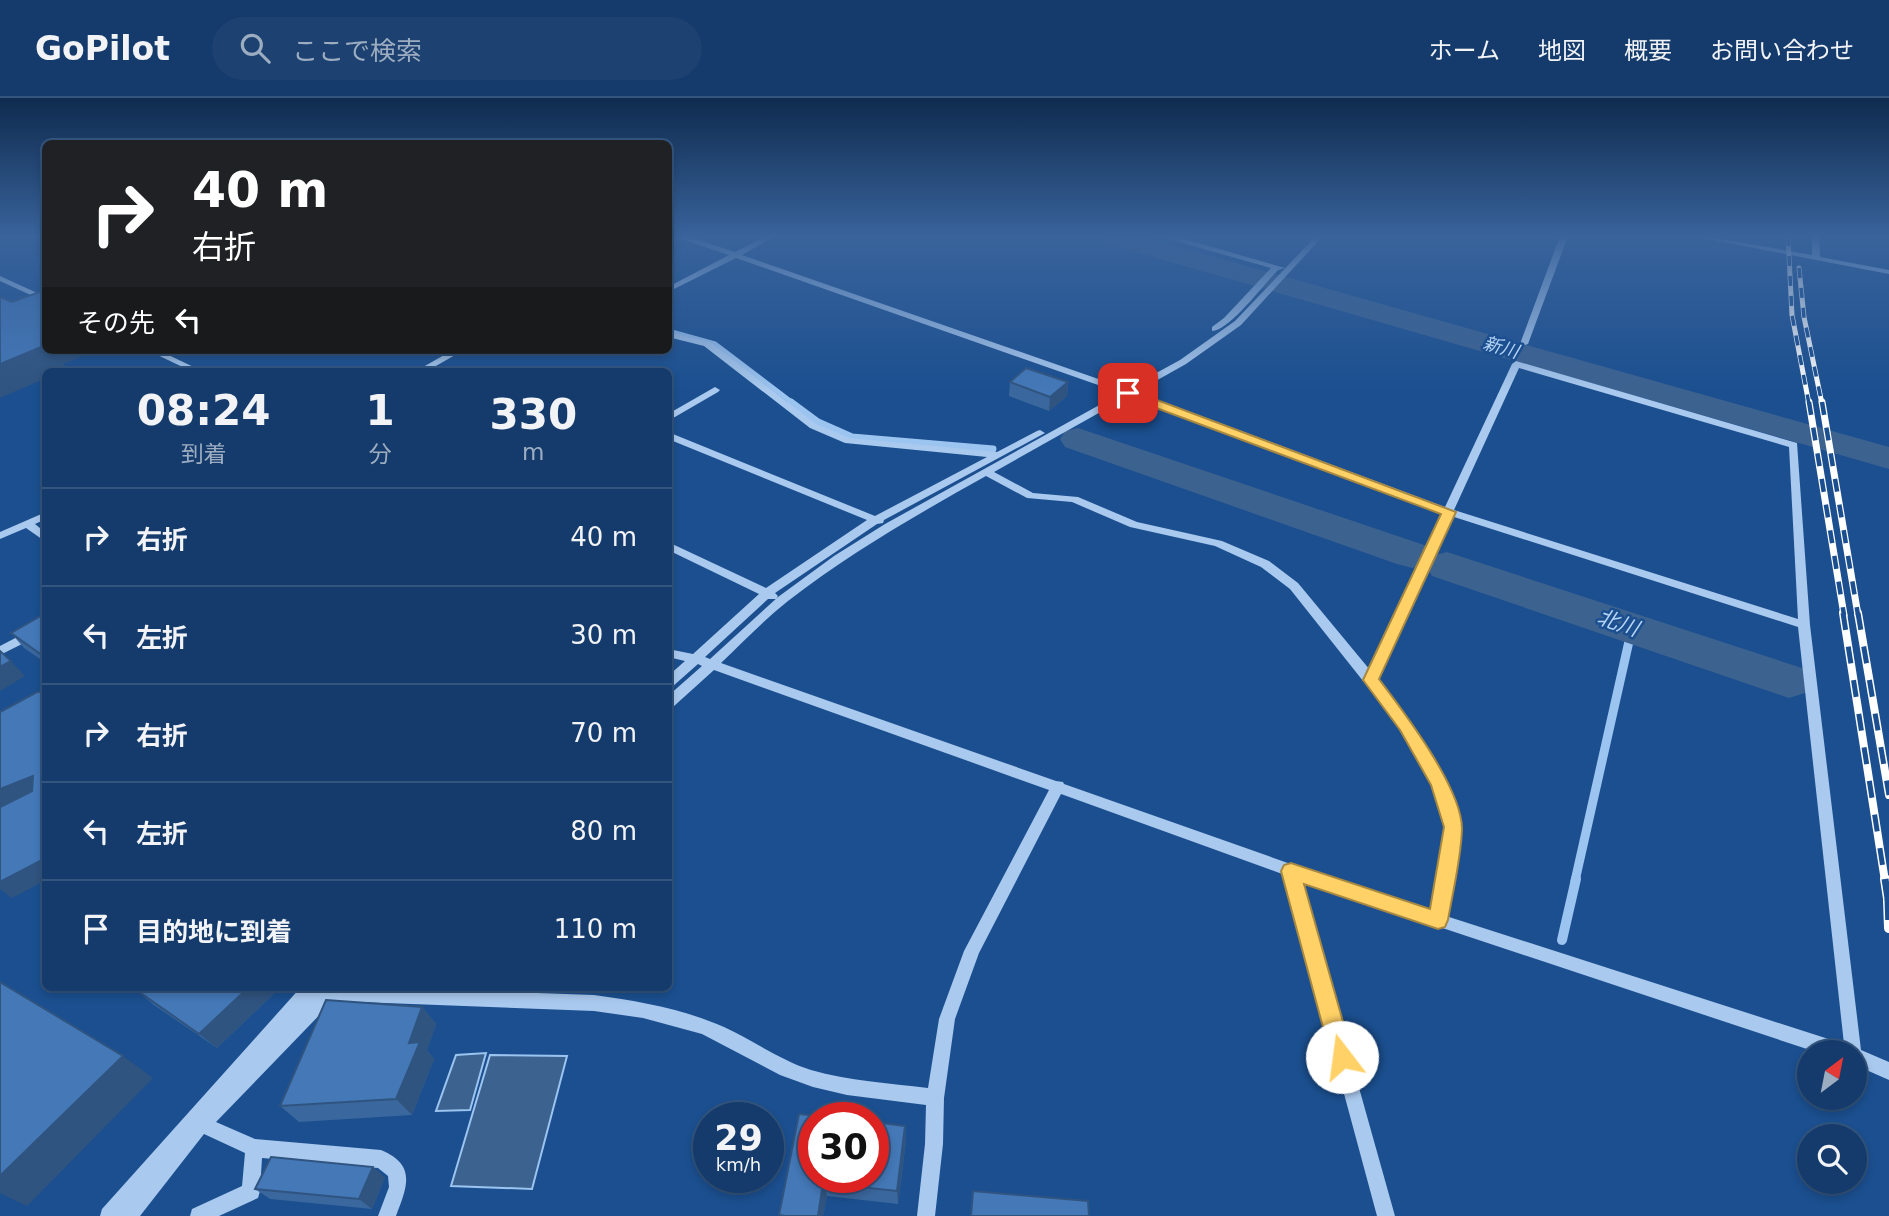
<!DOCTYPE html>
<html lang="ja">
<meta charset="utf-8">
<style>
body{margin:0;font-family:"DejaVu Sans","Noto Sans JP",sans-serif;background:#1d4271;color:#f1f3f6;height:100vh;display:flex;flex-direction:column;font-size:26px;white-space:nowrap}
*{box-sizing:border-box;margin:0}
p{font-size:23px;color:#9dadc1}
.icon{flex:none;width:38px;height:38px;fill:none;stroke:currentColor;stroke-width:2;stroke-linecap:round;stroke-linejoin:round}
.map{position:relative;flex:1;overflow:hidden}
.side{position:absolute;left:42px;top:270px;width:630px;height:623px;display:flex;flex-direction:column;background:#143b6b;border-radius:10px;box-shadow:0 4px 10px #0003,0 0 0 2px #33557e}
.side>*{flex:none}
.banner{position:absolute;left:42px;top:42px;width:630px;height:214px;border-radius:10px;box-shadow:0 4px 10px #0003,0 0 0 2px #33557e;background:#202124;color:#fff;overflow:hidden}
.needle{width:46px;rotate:32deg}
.fabs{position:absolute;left:1797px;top:942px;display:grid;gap:14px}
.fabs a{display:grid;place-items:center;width:70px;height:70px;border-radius:50%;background:#143b6b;box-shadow:0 4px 10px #0003,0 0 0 2px #33557e;font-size:35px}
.speed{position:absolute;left:693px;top:1004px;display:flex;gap:14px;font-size:35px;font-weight:700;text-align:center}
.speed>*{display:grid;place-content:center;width:91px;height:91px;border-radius:50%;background:#143b6b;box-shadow:0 4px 10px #0003,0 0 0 2px #33557e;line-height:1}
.speed small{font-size:18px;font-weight:400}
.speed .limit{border:10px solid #d22;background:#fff;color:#111}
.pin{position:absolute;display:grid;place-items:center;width:60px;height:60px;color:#fff;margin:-30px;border-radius:14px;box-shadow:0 4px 10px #0006}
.me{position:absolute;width:77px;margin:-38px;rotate:345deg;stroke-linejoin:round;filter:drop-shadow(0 0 5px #0008)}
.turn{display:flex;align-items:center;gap:24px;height:147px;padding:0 35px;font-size:32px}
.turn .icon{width:91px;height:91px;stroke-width:2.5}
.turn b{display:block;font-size:49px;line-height:60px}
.then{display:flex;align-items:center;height:66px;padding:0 35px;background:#0003;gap:14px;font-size:26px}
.eta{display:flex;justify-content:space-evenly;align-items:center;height:119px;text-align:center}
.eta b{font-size:42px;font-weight:600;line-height:49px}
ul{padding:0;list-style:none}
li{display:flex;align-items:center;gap:21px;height:98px;padding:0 35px;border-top:2px solid #33557e}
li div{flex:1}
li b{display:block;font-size:26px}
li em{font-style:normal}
header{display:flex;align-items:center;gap:42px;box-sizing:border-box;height:98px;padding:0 35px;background:#143b6b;border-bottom:2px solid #33557e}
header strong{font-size:33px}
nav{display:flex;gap:38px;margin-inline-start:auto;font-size:24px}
.search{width:490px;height:63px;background:#1d4271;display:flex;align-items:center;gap:18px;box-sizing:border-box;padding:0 24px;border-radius:38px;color:#9dadc1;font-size:26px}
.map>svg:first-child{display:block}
.water{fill:#3c6290;stroke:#9cc4f0;stroke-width:2}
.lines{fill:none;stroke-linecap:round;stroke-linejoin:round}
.stream-far3{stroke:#9cc4f0;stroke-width:5}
.stream-far2{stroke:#9cc4f0;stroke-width:7}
.stream-far1{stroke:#9cc4f0;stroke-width:9}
.stream{stroke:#9cc4f0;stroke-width:10}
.river{fill:#3c6290;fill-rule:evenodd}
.minor{fill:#a9c9ee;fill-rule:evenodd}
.rail-far3-casing{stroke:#fff;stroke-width:5}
.rail-far2-casing{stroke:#fff;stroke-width:7}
.rail-far1-casing{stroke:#fff;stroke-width:8}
.rail-casing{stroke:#fff;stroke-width:10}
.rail-far3{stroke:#1b4f8f;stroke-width:3.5;stroke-dasharray:10;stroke-linecap:butt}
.rail-far2{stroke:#1b4f8f;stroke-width:4.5;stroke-dasharray:13;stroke-linecap:butt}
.rail-far1{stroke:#1b4f8f;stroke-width:5;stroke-dasharray:17;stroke-linecap:butt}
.rail{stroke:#1b4f8f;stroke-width:7;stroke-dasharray:21;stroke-linecap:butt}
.wall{fill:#3a679d}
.shaded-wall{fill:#305480}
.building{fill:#4478b7;stroke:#305480;stroke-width:2}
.route{fill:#ffd166;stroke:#a68842;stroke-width:2}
.labels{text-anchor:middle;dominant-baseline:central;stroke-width:5;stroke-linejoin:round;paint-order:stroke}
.far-water-label{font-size:18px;font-style:italic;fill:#b5d3f5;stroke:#1b4f8f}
.water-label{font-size:21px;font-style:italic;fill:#b5d3f5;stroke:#1b4f8f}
</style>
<header>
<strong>GoPilot</strong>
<div class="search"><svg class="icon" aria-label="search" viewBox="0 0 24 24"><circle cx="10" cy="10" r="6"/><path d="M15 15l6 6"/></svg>ここで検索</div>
<nav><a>ホーム</a><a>地図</a><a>概要</a><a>お問い合わせ</a></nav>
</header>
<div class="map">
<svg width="1889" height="1118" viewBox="0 0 1889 1118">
<rect width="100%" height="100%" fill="#1b4f8f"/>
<g class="water">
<path d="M486,955L470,1012L436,1013L456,957Z"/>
<path d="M490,957L567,958L532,1091L451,1088Z"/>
</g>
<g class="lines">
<path class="stream-far3" d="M668,233L715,246L794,306"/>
<path class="stream-far2" d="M791,304L818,324L852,339L993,351"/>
<path class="stream-far1" d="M1575,783L1632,530"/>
<path class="stream" d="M1562,842L1576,781"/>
<g class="river">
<path d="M1099,138H1140L1889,349V371L1102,144Z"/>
<path d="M1078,330L1427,448L1433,457L1427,466L1412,470L1397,466L1065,349L1060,341L1065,333Z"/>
<path d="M1447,454L1805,571L1812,583L1805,595L1789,600L1432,478L1426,468L1432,458Z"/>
</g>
<g class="minor">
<path d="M678,138H687L735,154L767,138H775L742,157L1127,291L1180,262L1235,223L1316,138H1323L1241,227L1186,266L1136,294L1445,409L1512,266L1516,263L1797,345L1810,527L1861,952L1889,964V982L1855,967V954H1816L1301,783L1395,1118H1377L1285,777L1061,696L979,855L955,921L944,1000L943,1046L935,1118H917L925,1046L926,1007L847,997L813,989L780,977L702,936L643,920L594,913L333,903L216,1024L255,1041L381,1052C417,1067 407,1089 396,1118H378L389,1089L388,1078L378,1070L262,1060L260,1093L258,1100L219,1118H190L192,1111L242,1088L245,1055L204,1036L140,1118H100L102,1111L301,889H373L594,897C639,903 683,911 724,929C754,943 780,962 811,972C849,983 889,985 928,990L939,921L964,853L1049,692L714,572L673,609L668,611V598L702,568L698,566L672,589L668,590V578L685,563L668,559V551L693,556L759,496L668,452V444L766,490L867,422L668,341V334L875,418L987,359L845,345L810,330L704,248L668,239V234L710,244L816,326L850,340L997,354L1037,333L1040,332L1045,335L884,422L883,425L877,426L775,495L778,498L776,501H768L705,559L710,561L778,499L834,458L885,426L1121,295L736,160L668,194V189L729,157L678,140ZM1519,270L1789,349L1798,521L1454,412ZM1129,298L1442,415L1370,572L1298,485L1269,463L1222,443L1137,424L1078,399L1033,395L994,374ZM986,378L1027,400L1072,404L1130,429L1215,448L1261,469L1290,491L1390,617L1417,657L1437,696L1443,715L1445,732L1441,766L1432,813L1339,783L1064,686L1063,684L1056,683L721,565C743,544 764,522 788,503C850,455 918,416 986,378ZM1451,418L1798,529L1844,946L1446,818C1451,790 1460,761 1459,732C1458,684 1406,620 1377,581Z"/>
<path d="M1165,138H1174L1285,170L1278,172C1265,185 1229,233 1212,233V229L1224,220L1271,170L1165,140Z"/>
<path d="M1560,138H1568L1528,246L1521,248L1520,246Z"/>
<path d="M1692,138H1705L1812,157V138H1819L1820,159L1889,172V176Z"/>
<path d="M0,178L46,199V204L0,183Z"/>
<path d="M147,252H158L202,273H191Z"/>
<path d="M453,252H464L427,273H416Z"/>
<path d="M715,289L720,292L718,294L668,323V316Z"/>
<path d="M46,414V421L35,426L46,435V444L26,430L0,441V434Z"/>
<path d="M46,524V534L0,557V548Z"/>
</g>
<defs>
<g id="rail-far3">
<path d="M1788,138L1792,217L1809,306"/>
<path d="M1799,170L1804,219L1822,306"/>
</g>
<g id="rail-far2">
<path d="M1809,304L1844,517"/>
<path d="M1822,304L1858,517"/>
</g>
<g id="rail-far1">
<path d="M1843,515L1885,783"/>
<path d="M1858,515L1889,697"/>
</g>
<g id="rail">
<path d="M1885,781L1889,807"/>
<path d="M1888,801L1889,830"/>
</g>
</defs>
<use href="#rail-far3" class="rail-far3-casing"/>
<use href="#rail-far2" class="rail-far2-casing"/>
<use href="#rail-far1" class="rail-far1-casing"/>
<use href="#rail" class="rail-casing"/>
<use href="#rail-far3" class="rail-far3"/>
<use href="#rail-far2" class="rail-far2"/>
<use href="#rail-far1" class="rail-far1"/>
<use href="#rail" class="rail"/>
</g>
<g class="wall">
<path d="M1010,284H1068L1067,298L1049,313L1009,298Z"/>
<path d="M46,515V565L24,550L11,535Z"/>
<path d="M138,889H281L217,950L154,907L135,891Z"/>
<path d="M422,909L436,926L427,952L434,961L412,1017L299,1024L280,1008Z"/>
<path d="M905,1028L906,1042L898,1106L827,1098L823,1118H779V1117Z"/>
<path d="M385,1079L372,1111L270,1101L255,1091Z"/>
</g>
<g class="shaded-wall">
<path d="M46,241V252H97L63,266L66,271L62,273H46V280L0,300V266Z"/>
<path d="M1068,284L1067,298L1049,313L1050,299Z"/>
<path d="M11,563L25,578L0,593V569Z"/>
<path d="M33,678L46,690L0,710V691Z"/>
<path d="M46,760V782L12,800L0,791V784Z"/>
<path d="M249,889H281L217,950L199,936Z"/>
<path d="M422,909L436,926L427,952L434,961L412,1017L396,1001L409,945Z"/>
<path d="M123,958L153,980L27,1108L0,1095V1078Z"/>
<path d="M905,1028L906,1042L898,1106L897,1093Z"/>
<path d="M373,1069L385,1079L372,1111L359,1101Z"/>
<path d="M823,1085L827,1098L823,1118H818Z"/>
</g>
<g class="building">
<path d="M42,193L46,195V241L42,242L46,244V247L0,266V199L12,204Z"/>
<path d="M1026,270L1068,284L1050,299L1010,284Z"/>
<path d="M46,515V560L11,535Z"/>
<path d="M0,553L11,563L0,569Z"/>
<path d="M37,594H43L46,596V760L0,784V709L32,693L33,678L0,691V614Z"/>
<path d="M0,884L123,958L0,1078Z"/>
<path d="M138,889H249L199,936L135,891Z"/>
<path d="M326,902L422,909L409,945L420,944L396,1001L280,1008Z"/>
<path d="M799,1016L836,1020H814V1080H873V1024L905,1028L897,1093L823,1085L818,1118H785L779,1117Z"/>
<path d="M271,1059L373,1069L359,1101L255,1091Z"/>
<path d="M973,1093L1088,1103L1089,1118H971Z"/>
</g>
<linearGradient id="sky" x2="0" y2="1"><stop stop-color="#0f2b4f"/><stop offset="0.47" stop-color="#39639b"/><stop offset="1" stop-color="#39639b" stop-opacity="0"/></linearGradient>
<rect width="1889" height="294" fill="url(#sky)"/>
<path class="route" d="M1124,293H1133L1456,414L1379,581C1404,614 1462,690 1462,731C1461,761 1453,793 1448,822L1445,829L1438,831L1304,786L1353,959L1350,967L1342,970L1334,967L1331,959L1281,773L1284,767L1291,765L1430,811L1444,729L1431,687L1400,632L1363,582L1441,416L1124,298Z"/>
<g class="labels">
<g class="far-water-label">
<text transform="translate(1501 249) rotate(16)">新川</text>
</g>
<g class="water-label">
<text transform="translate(1618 525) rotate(19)">北川</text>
</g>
</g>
</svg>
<div class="fabs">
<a><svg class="needle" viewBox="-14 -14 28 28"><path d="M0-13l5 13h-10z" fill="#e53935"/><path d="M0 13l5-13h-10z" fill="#9dadc1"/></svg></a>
<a><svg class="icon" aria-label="search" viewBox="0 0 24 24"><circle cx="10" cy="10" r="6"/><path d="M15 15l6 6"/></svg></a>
</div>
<div class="speed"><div>29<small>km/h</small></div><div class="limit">30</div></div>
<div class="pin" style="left:1128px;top:295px;background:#d93025"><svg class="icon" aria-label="arrive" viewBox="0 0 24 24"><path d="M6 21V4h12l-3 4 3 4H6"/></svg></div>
<svg class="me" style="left:1342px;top:959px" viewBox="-20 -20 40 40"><circle r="19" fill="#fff"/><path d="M0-13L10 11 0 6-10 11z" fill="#ffd166"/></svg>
<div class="banner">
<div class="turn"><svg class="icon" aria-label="right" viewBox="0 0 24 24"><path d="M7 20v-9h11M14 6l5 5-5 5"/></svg><div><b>40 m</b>右折</div></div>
<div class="then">その先<svg class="icon" aria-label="left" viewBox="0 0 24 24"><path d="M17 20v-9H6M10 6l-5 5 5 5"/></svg></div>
</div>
<section class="side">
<div class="eta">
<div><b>08:24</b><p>到着</p></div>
<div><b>1</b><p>分</p></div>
<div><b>330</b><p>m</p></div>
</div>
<ul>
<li><svg class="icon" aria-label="right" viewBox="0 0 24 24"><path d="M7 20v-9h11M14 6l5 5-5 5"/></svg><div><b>右折</b></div><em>40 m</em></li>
<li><svg class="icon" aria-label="left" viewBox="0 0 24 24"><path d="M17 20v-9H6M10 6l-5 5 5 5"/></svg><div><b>左折</b></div><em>30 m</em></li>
<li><svg class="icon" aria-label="right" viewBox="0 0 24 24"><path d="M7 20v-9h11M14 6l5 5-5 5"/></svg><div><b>右折</b></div><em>70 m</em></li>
<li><svg class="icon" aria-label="left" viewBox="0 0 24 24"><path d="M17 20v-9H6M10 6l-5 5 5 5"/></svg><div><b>左折</b></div><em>80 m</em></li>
<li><svg class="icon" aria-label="arrive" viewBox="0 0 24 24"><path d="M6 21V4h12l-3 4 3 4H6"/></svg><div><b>目的地に到着</b></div><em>110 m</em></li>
</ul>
</section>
</div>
